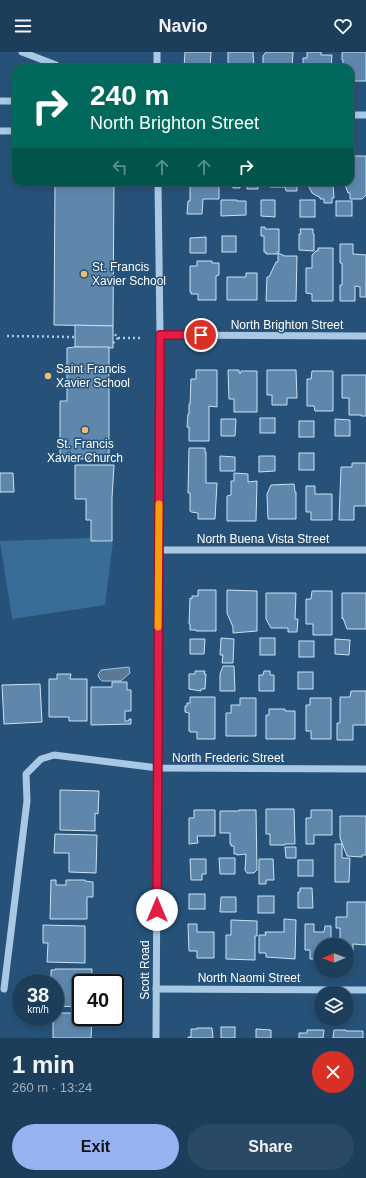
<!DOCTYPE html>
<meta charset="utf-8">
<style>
body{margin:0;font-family:Arial,sans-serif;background:#294964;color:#f1f3f6;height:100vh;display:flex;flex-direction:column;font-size:15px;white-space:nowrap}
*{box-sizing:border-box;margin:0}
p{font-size:13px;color:#a0aebb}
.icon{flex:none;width:22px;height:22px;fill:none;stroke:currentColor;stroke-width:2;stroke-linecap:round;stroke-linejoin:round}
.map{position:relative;height:986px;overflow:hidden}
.side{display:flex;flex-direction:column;background:#1c3e5b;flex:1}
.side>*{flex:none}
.banner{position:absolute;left:12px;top:12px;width:342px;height:122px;border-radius:12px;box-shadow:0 2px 6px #0003,0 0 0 1px #3a5771;background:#00695c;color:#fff;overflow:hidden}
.needle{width:26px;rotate:269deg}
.buttons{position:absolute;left:314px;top:886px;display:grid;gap:8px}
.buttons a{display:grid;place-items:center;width:40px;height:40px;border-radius:50%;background:#1c3e5b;box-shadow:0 2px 6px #0003,0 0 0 1px #3a5771;font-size:20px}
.speed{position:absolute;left:12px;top:922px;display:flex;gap:8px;font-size:20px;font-weight:700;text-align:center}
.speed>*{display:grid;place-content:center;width:52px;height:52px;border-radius:50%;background:#1c3e5b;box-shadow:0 2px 6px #0003,0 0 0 1px #3a5771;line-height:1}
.speed small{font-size:10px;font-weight:400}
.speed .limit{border:2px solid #111;border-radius:6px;background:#fff;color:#111}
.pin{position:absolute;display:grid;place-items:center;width:34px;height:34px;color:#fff;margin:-17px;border:2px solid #fff;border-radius:50%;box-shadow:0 1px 4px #0007}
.me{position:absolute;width:44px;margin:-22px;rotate:0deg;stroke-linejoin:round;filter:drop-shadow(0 0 3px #0008)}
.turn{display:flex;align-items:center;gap:14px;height:84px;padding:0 12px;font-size:18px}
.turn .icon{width:52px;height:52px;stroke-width:2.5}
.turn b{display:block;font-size:28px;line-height:34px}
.lanes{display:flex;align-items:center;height:38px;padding:0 12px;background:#0003;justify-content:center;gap:20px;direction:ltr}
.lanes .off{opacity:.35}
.round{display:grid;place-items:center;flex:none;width:42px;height:42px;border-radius:21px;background:#294964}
.overview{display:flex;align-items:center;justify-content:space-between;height:68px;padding:0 12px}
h1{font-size:24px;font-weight:600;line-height:30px}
.button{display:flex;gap:8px;margin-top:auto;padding:8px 12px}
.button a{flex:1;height:46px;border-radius:24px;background:#95b2f1;color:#111;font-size:16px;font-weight:600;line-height:46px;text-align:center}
.button a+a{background:#294964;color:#f1f3f6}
header{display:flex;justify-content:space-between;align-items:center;height:52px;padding:0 12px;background:#1c3e5b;font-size:18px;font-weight:600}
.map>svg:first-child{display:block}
.green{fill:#396c97}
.water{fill:#597995;stroke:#9dc4e4}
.building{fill:#5e87ab;stroke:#cbe1f3}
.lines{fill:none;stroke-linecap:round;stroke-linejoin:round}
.path{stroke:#a9c8e3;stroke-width:2.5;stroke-dasharray:2 3;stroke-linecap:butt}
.minor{stroke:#a9c8e3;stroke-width:7}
.route-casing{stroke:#92132f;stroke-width:10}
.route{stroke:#e11d48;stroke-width:7}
.slow{stroke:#f59e0b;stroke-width:7}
.poi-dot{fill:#ecbd6e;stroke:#265279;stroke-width:1.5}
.labels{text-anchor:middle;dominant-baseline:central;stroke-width:3;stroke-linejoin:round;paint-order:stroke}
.poi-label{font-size:12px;fill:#fff;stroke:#265279;text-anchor:start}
.street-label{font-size:12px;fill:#fff;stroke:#265279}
</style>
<header><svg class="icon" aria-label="menu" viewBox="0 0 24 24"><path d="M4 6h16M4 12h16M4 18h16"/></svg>Navio<svg class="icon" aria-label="heart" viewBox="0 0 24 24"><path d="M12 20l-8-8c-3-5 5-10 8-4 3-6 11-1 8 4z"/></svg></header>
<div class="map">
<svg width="366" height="986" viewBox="0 0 366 986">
<rect width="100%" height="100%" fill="#265279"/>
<path class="green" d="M90,486V489L113,490L105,553L12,567L0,489Z"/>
<path class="water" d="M129,615L130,621L121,629H102L99,626L98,623L101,618Z"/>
<g class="building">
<path d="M185,0H211L210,16H184Z"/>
<path d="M228,0H253L254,16H228Z"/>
<path d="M266,0H293L292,16H263V4Z"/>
<path d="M307,0H321V3H332L331,16H303V6H307Z"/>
<path d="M343,0H366V29H350V16H343V8H342V1Z"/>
<path d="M350,104H366V143L362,147H350V141H348L344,130H350Z"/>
<path d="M55,130H114L113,274L54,273Z"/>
<path d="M190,130H219V147H203L202,162H187L188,149H190Z"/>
<path d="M230,130H258V137H247V134H240V136H233Z"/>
<path d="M270,130H297V139H286L285,135H270Z"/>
<path d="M307,130H333L334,146H332V151H324V147H320V145L317,144L312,141L308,133H307Z"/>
<path d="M221,148H237V149H246V163L221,164Z"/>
<path d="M261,148H275V165L261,164Z"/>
<rect x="300" y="148" width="15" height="17"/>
<rect x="336" y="149" width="16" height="15"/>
<path d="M261,175H265V177H279V200H277V202H266V200H264V184H261Z"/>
<path d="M300,177H313V182H314V199L299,198V182H301Z"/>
<rect x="222" y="184" width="14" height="16"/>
<path d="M206,185V201H190V186Z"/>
<path d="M340,192H353V202L366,203V245H360V235L355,234V249H340V233H342V211H340Z"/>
<path d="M318,196H333V249H312V242L306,241V216H312V203L316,199H318Z"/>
<path d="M278,201L285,204H297L296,249H266L267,225H269L276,210H278Z"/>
<path d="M197,209H212V211H219V223L216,224V248H198V242H191V240H190V214H197Z"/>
<path d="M246,221H257V248H227V225H246Z"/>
<path d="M75,273L113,274V296L75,295Z"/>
<path d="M75,295H109V407H60V349H67V296Z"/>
<path d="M196,318H217V355L209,354V389H189V375H187L188,362H189V352H190L191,327H196Z"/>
<path d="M228,318H239V321H241V319H257V360H234V347H229Z"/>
<path d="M267,318H296L297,346H287V353H272V343H267Z"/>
<path d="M312,319H333V359H315L314,354H307V327H311Z"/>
<path d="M342,323H366V364H361V363H349V346H342Z"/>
<rect x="260" y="366" width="15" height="15"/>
<path d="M221,367H236L235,384H221Z"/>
<path d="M335,367L350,368V384H335Z"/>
<rect x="299" y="369" width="15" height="16"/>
<path d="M189,396H205V400H206V431H217L215,467H198V461L191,460L190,459V441H188Z"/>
<rect x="299" y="401" width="15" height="17"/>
<path d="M220,404L235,405V419H220Z"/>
<path d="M259,404H275V419L259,420Z"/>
<path d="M352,411H366V454H354V468H339L341,415H352Z"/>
<path d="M75,413H114L112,446V489H91V468H86V447H75Z"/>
<path d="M0,421H13L14,440H0Z"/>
<path d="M234,421L248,422V430L257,429L256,469H227V444L231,443V429H234Z"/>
<path d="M294,432L295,440H296V467H268L267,442L271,433Z"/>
<path d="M306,434H315V442H332V468H311V460H306Z"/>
<path d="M198,538H216V579H196V578H190V572H189L190,546L192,547V544H198Z"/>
<path d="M227,538L257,539V579L233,581V575L227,561Z"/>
<path d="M312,539H332V583H313V572H306V547H311Z"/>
<path d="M266,541H296L295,567H298L297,580H288V576H271L266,567Z"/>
<path d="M342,541H366V577H347L343,566L342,567Z"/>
<path d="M221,586L234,587L233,611H222L223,603H220Z"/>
<rect x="260" y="586" width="15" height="17"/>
<path d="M190,587H205L204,602H190Z"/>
<path d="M335,587L350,588L349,603L335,602Z"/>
<rect x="299" y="589" width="15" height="16"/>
<path d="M223,614H234L235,639H220V622Z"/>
<path d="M195,619H205L204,622H206L205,637H201V639L189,637V622H195Z"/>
<path d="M264,619H270V623H274V639H259V623H263Z"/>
<rect x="298" y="620" width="15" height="17"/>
<path d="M57,622H71L70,627H87V669H69V665H49V627H57Z"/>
<path d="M112,630H127V638H131V659H125V669H129V667H131V672L91,673V635H112Z"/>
<path d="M40,632L42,670L4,672L2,633Z"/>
<path d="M351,639H366V673H353V688H337V671H340V645H350Z"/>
<path d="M190,645H215V687H197V680H190V679H189V661L185,660V654H187V651H190Z"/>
<path d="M240,646H256V684H226V661H231V653H240Z"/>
<path d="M310,646H331V687H311V679H306V653H310Z"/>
<path d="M269,657H285V659H295V687H266V663H269Z"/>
<path d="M60,738L99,739L98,762L95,761V779L60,778Z"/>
<path d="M266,757H294L295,792H285V793H270V782H266Z"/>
<path d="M194,758H215V784H197L198,791L189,792V766H194Z"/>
<path d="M239,758H256L257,818L254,821H247L245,818L246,802L237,803V802H234V794H231V792H230V781H220V759H239Z"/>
<path d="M311,758H332V783H314V792H306V766H311Z"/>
<path d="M340,764H366V803H362V805L347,804L340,786Z"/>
<path d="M55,782L97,783L96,821L69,820V801H54Z"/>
<path d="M335,792H342V806H350L349,830H335Z"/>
<path d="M285,795H296V806H286Z"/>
<path d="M219,806H235V822H220Z"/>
<path d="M190,807H206V822H202V828H191Z"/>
<path d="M259,807H273L274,828H266V832H259Z"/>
<rect x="298" y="808" width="15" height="16"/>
<path d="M51,828H56V833H66V828H85V829L93,830V845H87V867H50Z"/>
<path d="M300,836H312L313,856H298V840H300Z"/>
<rect x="189" y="842" width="16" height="15"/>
<rect x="258" y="844" width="16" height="17"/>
<path d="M221,845H236V860H220Z"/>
<path d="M347,850H366V893L353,892V906H347V893H338V891H340V876H336V865H347Z"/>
<path d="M284,867L296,868L295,907L266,905V901H259V883H266L265,880H284Z"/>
<path d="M231,868L257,869V884H255V908L226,907V883H231Z"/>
<path d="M188,872H197V880H214V906H197V899H189Z"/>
<path d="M305,872H314V880H324L325,874H331V893H321V907H310V898H305Z"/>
<path d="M43,873L85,874V911L47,910L48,891H43Z"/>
<path d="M55,917H92L91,931H81V955L55,954V931H51V918H55Z"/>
<path d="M55,961H81V965H92L91,986H53V965H55Z"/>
<rect x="221" y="975" width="14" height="11"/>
<path d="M197,976H212L213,986H188V985H191V977H197Z"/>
<path d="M256,977L271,978V986H256Z"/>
<path d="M307,978H324L323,986H299V981H307Z"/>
<path d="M334,978H346V979H363V986H333Z"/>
</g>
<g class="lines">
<g class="path">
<path d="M7,284L75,285"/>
<path d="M118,286H142"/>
<path d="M113,291L118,286L113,280"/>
</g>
<g class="minor">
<path d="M22,0L56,13L58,16"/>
<path d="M157,0V16"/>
<path d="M0,49H16"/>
<path d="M350,63H366"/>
<path d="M0,79H16"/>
<path d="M160,283L366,284"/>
<path d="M159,498H366"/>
<path d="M4,937L27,749L26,722L41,707L54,703L158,716L366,717"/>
<path d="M156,937L366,938"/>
<path d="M156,986L160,283L158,130"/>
</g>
</g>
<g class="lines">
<defs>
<path id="route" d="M157,858L160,283H201"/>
</defs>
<use href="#route" class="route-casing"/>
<use href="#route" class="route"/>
<path class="slow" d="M158,575L159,452"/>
</g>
<g class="poi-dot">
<circle cx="84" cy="222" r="4"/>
<circle cx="48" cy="324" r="4"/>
<circle cx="85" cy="378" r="4"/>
</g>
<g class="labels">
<g class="poi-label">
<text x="92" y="215">St. Francis<tspan x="92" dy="14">Xavier School</tspan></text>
<text x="56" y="317">Saint Francis<tspan x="56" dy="14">Xavier School</tspan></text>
<text x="85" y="392" text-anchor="middle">St. Francis<tspan x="85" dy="14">Xavier Church</tspan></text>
</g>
<g class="street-label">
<text x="287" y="273">North Brighton Street</text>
<text x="263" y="487">North Buena Vista Street</text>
<text x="228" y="706">North Frederic Street</text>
<text transform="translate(145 918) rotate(-90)">Scott Road</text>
<text x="249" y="926">North Naomi Street</text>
</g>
</g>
</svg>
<div class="buttons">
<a><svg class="needle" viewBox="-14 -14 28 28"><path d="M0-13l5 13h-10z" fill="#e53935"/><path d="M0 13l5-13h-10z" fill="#a0aebb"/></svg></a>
<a><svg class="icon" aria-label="layers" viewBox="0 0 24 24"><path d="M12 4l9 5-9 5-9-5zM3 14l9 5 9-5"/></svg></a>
</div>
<div class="speed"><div>38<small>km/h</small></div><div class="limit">40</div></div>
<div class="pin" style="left:201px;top:283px;background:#d93025"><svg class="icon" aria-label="arrive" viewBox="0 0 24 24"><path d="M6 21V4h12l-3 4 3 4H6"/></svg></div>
<svg class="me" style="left:157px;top:858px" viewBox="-20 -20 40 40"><circle r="19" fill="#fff"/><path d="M0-13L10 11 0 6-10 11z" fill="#e11d48"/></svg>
<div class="banner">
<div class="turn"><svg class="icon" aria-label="right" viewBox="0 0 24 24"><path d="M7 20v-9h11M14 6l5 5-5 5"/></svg><div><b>240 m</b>North Brighton Street</div></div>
<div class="lanes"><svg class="icon off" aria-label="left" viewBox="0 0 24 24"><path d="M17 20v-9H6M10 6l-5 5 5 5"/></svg><svg class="icon off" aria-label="ahead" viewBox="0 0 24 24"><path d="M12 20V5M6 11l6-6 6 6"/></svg><svg class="icon off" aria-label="ahead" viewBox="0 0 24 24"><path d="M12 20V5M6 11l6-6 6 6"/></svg><svg class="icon" aria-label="right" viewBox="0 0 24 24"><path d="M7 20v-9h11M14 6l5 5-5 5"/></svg></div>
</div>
</div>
<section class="side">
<div class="overview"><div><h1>1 min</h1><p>260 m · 13:24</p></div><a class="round" style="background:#d93025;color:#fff"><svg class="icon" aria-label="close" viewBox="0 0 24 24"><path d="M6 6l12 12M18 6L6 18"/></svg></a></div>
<div class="button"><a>Exit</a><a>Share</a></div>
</section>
